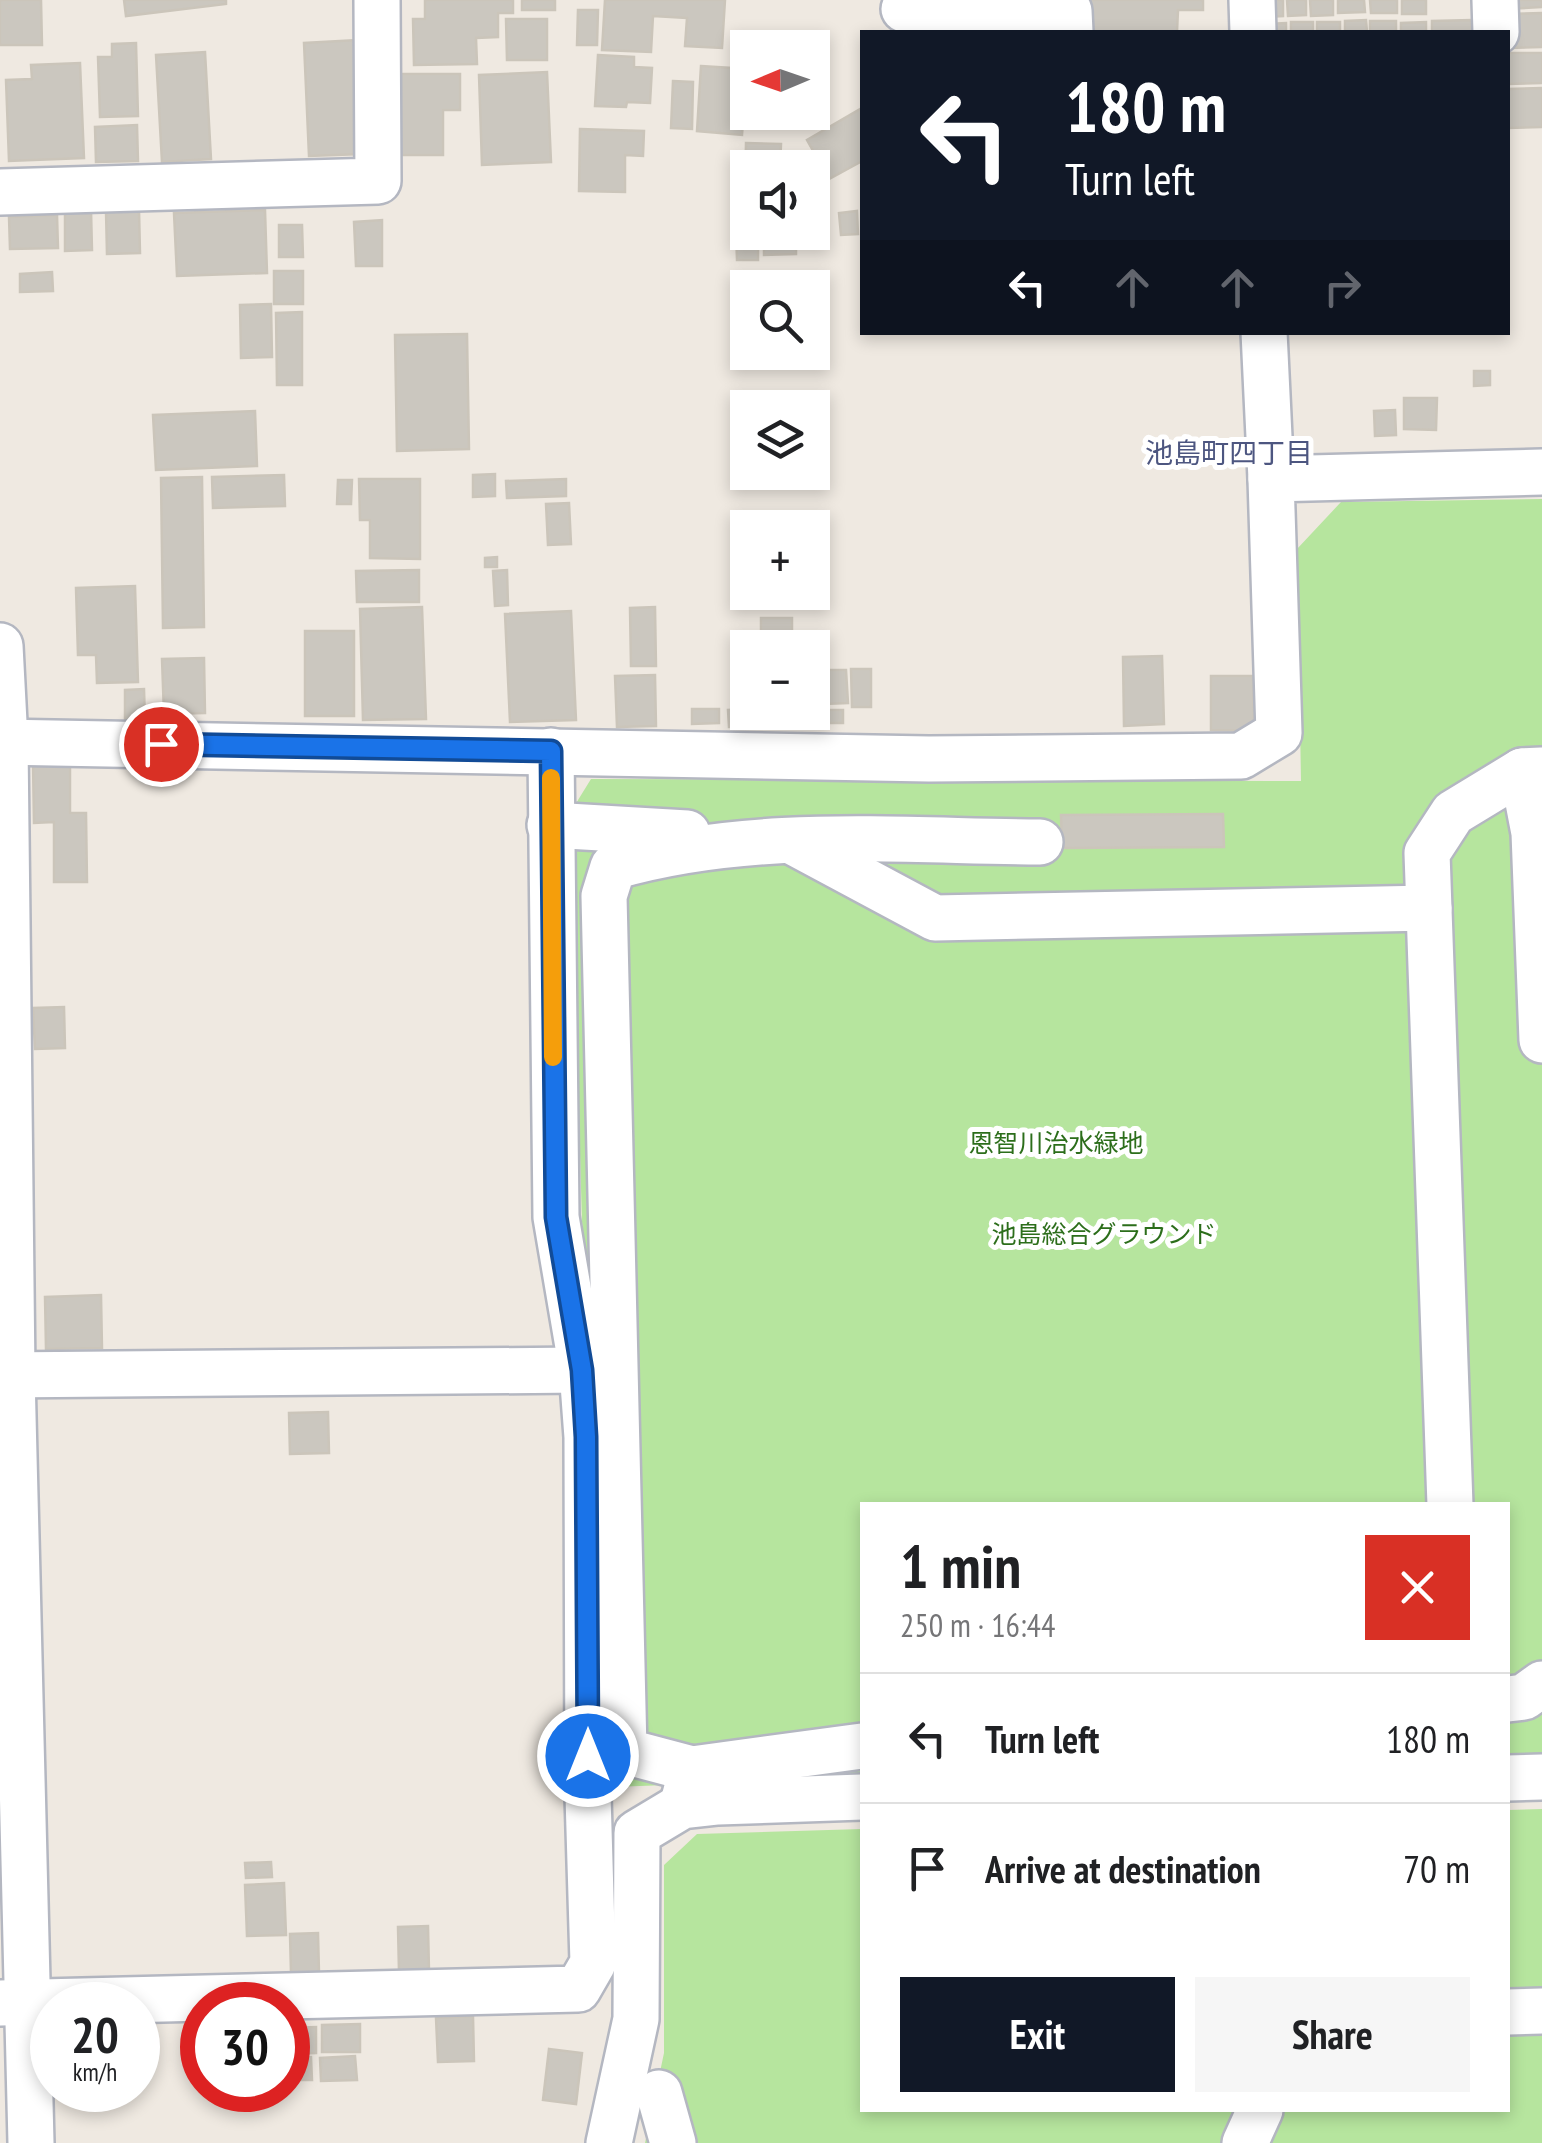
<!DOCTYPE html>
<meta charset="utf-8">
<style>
body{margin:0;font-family:"PT Sans Narrow","Noto Sans JP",sans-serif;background:#f6f6f6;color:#202124;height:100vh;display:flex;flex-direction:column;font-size:38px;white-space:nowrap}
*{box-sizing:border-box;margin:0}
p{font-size:32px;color:#757577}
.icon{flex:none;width:55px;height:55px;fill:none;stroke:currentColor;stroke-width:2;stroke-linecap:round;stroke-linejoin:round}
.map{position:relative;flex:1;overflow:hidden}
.drawer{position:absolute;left:860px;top:1502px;width:650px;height:610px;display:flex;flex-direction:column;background:#fff;border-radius:0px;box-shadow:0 5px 15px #0003}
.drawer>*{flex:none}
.guide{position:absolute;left:860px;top:30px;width:650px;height:305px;border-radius:0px;box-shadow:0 5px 15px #0003;background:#111827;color:#fff;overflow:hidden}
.needle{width:65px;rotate:268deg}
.fabs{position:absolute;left:730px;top:30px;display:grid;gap:20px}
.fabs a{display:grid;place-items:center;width:100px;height:100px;border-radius:0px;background:#fff;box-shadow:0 5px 15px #0003;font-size:50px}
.speed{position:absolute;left:30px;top:1982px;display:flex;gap:20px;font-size:50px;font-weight:700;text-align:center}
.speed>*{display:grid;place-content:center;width:130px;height:130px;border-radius:50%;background:#fff;box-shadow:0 5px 15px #0003;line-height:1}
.speed small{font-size:25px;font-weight:400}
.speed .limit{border:15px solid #d22;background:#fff;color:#111}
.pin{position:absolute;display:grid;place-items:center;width:85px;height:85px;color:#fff;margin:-42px;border:5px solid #fff;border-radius:50%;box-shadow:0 2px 10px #0007}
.me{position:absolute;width:110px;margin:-55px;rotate:0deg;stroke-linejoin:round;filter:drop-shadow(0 0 8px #0008)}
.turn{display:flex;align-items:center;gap:35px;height:210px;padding:0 40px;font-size:45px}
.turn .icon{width:130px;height:130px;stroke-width:2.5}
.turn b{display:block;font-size:70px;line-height:85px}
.lanes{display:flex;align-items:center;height:95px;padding:0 40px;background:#0003;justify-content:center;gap:50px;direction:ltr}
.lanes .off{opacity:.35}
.round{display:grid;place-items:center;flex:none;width:105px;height:105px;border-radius:0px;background:#f6f6f6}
.overview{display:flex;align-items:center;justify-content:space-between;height:170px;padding:0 40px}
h1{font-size:60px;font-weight:700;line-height:75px}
.action{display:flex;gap:20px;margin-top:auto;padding:20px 40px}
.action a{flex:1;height:115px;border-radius:0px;background:#111827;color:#fff;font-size:40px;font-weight:700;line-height:115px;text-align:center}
.action a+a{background:#f6f6f6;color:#202124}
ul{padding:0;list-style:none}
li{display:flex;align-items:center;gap:30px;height:130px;padding:0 40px;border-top:2px solid #e0e0e0}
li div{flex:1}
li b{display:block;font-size:38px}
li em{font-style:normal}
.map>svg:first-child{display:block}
.green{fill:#b6e59e}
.building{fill:#cbc7bf;stroke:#cbc5ba;stroke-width:2.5}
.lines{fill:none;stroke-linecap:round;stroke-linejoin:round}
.minor-casing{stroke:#b4b7c1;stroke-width:50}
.minor{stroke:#fff;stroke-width:45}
.route-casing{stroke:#114b97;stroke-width:25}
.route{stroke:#1a73e8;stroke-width:18}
.slow{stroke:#f59e0b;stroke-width:18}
.labels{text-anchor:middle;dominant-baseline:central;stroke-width:10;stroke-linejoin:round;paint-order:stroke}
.park-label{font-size:25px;fill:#2c6e1b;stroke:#fff}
.neighbourhood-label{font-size:28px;fill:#4d5680;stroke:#fff}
</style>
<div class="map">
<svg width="1542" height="2143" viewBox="0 0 1542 2143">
<rect width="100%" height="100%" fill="#efe9e1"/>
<g class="green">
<path d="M1542,499V1754L1508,1755V1505H862V1778L612,1787L602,1391L582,1222L570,813L591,779L1301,781L1297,549L1341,502Z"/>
<path d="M1542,1809V2143H645L664,2053V1865L697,1834L862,1829V2110H1508V1810Z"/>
</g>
<g class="building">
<path d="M0,0H41L42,45H0Z"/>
<path d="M124,0H226V4L126,16Z"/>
<path d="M425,0H513V13H498V37L476,38L477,64L414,65L413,19H425Z"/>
<rect x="522" y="0" width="33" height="10"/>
<path d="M605,0H725L722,48L685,46L687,18L653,16L651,52L602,50Z"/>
<path d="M1089,0H1203V10H1178L1177,32L1089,31Z"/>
<path d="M1263,0H1283V16L1264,17Z"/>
<path d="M1287,0H1306V15L1288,16Z"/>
<path d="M1310,0H1333V15L1311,16Z"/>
<path d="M1338,0H1364L1365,12L1338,13Z"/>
<path d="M1370,0H1397V13H1371Z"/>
<rect x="1402" y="0" width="24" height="14"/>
<path d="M1506,0H1542V7L1506,9Z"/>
<path d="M578,10H598L597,45H577Z"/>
<path d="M1542,13V47L1508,48L1504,14Z"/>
<path d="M506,19H547V60H507Z"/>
<path d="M1366,20L1367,32H1345V21Z"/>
<path d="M1471,20L1472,32H1432V21Z"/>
<rect x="1370" y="21" width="26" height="11"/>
<rect x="1291" y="22" width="22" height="10"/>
<rect x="1317" y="22" width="23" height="10"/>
<path d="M1426,22V32H1401V23Z"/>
<path d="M1286,23V32H1264V24Z"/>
<path d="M357,40L362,154L309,156L304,43Z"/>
<path d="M136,43L138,116L100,117L98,57H112V44Z"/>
<path d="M205,52L211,159L162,162L156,55Z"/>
<path d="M1508,53H1542V83L1508,84Z"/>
<path d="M598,55L634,57V67L652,68L650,103L627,102L626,107L595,106Z"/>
<path d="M80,63L84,158L9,161L6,80L32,79L31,65Z"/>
<path d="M701,66L748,69V108H744L742,135L697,131Z"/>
<path d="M547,72L551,162L482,165L479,75Z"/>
<path d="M396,74H460V110H443V155H395Z"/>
<path d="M673,81L693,82L692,129L671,128Z"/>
<path d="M1542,88V127L1508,128V89Z"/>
<path d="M862,108V161L829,179L807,140Z"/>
<path d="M137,125L138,161L96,162L95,127Z"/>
<path d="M580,129L644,131L643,156L625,155V192L579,191Z"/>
<path d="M746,143L781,144L780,168H748V189H745Z"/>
<path d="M65,210H91L92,250L65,251Z"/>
<path d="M139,210L140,253L107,254L106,211Z"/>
<path d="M265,210L267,273L177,276L174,213Z"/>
<path d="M857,211L858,234L841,235L839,213Z"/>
<path d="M57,215L58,248L10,249L9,217Z"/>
<path d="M382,220V266H356L354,222Z"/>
<path d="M279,225H302L303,257H279Z"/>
<path d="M736,231L758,232V260H737Z"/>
<path d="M764,232H796V254L764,255Z"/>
<rect x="274" y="271" width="29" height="33"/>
<path d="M52,272L53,291L20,292V274Z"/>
<path d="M271,304L272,357L241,358L240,305Z"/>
<path d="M302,312V385H277L276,313Z"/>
<path d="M467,334L469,449L397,451L395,335Z"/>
<path d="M1474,371H1490V385L1474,386Z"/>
<path d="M1404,398H1437L1436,430L1404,429Z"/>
<path d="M1395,410L1396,435L1375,436L1374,411Z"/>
<path d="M255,411L257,466L156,470L153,415Z"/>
<path d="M495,474V496L473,497V475Z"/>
<path d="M284,475L285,506L213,508L212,477Z"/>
<path d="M202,477L204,627L163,628L161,478Z"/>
<path d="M359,479H420V559L370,558V520H360Z"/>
<path d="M566,479V496L507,498L506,481Z"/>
<path d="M338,480H352L351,504H337Z"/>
<path d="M569,503L571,544L548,545L546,504Z"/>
<path d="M497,557V567H485V558Z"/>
<path d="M419,570V602H357L356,571Z"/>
<path d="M507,570L508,605L495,606L493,571Z"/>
<path d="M135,586L138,682L97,683L96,655H78L76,588Z"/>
<path d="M422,607L426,719L363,720L360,609Z"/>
<path d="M655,607L656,666H631L630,608Z"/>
<path d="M571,611L576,720L510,722L505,614Z"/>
<rect x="761" y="618" width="31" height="30"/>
<rect x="305" y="631" width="49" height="85"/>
<path d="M1162,656L1164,724L1124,726L1123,657Z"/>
<path d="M204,658L205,713L164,714L162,659Z"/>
<path d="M851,669H871V707H852Z"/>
<path d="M823,670H846L848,703L824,704Z"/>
<path d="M655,675L656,726L617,727L615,676Z"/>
<path d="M1211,676H1253L1254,731L1211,730Z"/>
<path d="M144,689L145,722H125V690Z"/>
<path d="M692,709H719V723L692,724Z"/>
<path d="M748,709V712H756V726L729,727L728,710Z"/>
<rect x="819" y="710" width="24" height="13"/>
<path d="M33,763H70V813H86L87,882H54V822L34,823Z"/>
<path d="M1223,814L1224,847L1062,848L1061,815Z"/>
<path d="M64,1007L65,1048L35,1049L33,1008Z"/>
<path d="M101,1295L102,1348L46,1349L45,1297Z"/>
<path d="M328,1412L329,1453L290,1454L289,1413Z"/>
<path d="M271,1862L272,1877L246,1878L245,1863Z"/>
<path d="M284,1883L286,1935L247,1936L245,1885Z"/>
<path d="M428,1926L429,1972H399L398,1927Z"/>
<path d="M318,1933L319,1973H291L290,1934Z"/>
<path d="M473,2016L474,2061L438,2062L436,2018Z"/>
<path d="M360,2024V2052H322V2025Z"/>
<path d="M316,2027V2053L288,2054V2028Z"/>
<path d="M549,2049L582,2053L576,2104L543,2100Z"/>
<path d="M355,2056L357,2080L321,2081L320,2058Z"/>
<path d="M311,2057L312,2080H288V2058Z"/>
</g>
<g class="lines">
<defs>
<g id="minor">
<path d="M1252,0L1253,32"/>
<path d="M1495,0L1496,32"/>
<path d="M904,9L1069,11L1070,32"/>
<path d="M0,192L378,181L377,0"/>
<path d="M1264,332L1271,479"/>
<path d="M0,646L5,742L12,1375L31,2143"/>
<path d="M0,742L929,759L1241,756L1279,733L1271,479L1542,472"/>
<path d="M1522,771L1534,833L1542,1040"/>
<path d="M550,825L687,833"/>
<path d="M795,843L935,918L1429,908"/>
<path d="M0,1375L582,1370"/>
<path d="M1450,1505L1427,853L1453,813L1522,771L1542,770"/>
<path d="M1508,1699L1524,1697L1542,1684"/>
<path d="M692,1769L624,1751L604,896L613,867C750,827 898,841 1040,842"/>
<path d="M1508,1778L1542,1777"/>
<path d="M684,1799L692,1769L862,1746"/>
<path d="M0,2003L578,1989L593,1963L588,1796L587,1437L582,1370L556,1217L551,751"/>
<path d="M1508,2012L1542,2011"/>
<path d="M659,2093L673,2143"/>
<path d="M609,2143L636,2019L637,1833L682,1806L718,1802L862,1797"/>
<path d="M1245,2143L1260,2110"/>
</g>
</defs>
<use href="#minor" class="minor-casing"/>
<use href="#minor" class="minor"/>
</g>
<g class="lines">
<defs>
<path id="route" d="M161,744L551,751L556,1217L582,1370L586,1437L588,1756"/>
</defs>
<use href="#route" class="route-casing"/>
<use href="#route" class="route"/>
<path class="slow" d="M551,778L553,1057"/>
</g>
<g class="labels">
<g class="park-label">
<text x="1056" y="1143">恩智川治水緑地</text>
<text x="1104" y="1234">池島総合グラウンド</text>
</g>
<g class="neighbourhood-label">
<text x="1229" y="452">池島町四丁目</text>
</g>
</g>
</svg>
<div class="fabs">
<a><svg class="needle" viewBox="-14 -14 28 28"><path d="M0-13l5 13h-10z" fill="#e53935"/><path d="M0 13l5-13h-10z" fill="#757577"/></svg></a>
<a><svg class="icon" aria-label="sound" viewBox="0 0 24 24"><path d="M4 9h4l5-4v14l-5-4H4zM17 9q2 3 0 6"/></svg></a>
<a><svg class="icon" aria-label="search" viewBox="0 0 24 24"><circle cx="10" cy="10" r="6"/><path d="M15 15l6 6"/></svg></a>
<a><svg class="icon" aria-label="layers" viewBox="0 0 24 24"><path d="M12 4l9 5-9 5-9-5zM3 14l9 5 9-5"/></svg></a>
<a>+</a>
<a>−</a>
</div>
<div class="speed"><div>20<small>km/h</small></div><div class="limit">30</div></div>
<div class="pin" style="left:161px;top:744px;background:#d93025"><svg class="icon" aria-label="arrive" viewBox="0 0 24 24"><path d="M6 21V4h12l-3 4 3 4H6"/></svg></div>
<svg class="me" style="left:588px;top:1756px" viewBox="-20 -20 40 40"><circle r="17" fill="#1a73e8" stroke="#fff" stroke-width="3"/><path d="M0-11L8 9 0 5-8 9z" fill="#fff"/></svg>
<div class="guide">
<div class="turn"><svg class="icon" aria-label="left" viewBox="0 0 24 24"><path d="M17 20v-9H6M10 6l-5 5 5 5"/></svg><div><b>180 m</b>Turn left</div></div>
<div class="lanes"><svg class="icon" aria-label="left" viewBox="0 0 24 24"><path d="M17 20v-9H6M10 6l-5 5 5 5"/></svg><svg class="icon off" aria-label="ahead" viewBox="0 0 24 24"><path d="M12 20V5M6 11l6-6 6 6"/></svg><svg class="icon off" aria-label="ahead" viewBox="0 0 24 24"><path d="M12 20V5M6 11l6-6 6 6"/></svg><svg class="icon off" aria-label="right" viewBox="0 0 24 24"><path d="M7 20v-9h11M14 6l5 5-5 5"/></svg></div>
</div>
<section class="drawer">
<div class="overview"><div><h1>1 min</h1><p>250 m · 16:44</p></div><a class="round" style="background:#d93025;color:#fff"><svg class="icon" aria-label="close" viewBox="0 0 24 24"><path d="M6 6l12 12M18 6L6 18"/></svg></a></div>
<ul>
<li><svg class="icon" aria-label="left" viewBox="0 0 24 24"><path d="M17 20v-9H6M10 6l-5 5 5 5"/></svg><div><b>Turn left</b></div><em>180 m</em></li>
<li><svg class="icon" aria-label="arrive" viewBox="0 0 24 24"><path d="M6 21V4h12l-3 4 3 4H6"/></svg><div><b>Arrive at destination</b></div><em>70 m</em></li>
</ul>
<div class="action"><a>Exit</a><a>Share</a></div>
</section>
</div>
